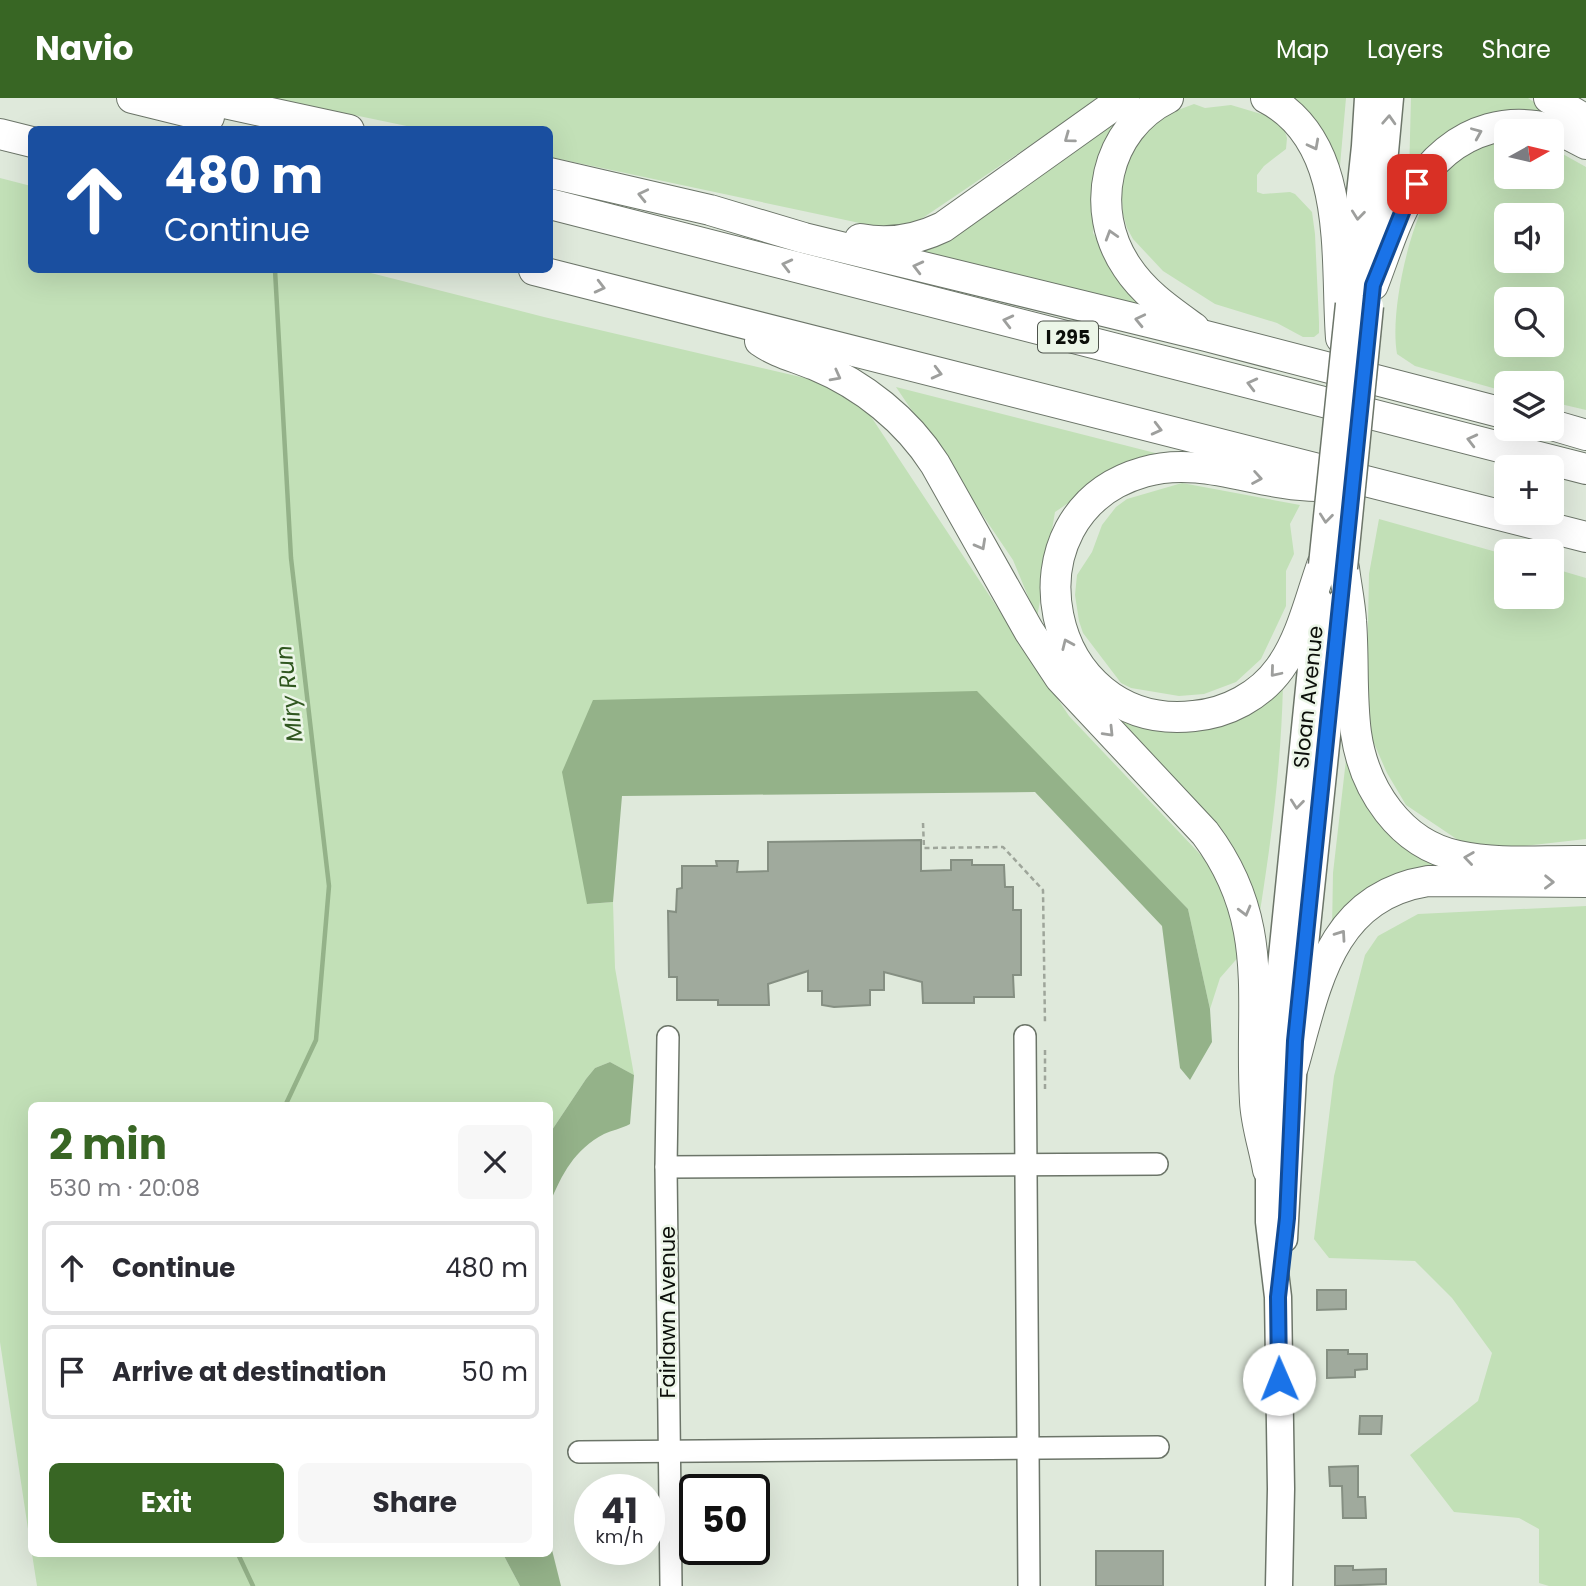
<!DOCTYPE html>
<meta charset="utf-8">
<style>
body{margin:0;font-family:Poppins,sans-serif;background:#f7f7f7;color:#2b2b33;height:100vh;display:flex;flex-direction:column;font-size:26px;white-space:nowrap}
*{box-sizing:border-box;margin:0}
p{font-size:23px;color:#7c7c81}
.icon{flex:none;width:38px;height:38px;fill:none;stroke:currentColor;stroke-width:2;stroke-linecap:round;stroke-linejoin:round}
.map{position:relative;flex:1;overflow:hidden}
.drawer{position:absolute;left:28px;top:1004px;width:525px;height:455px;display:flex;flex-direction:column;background:#fff;border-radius:10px;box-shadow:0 7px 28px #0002}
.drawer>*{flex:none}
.top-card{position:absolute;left:28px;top:28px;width:525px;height:147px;border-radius:10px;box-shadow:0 7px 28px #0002;background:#1a4fa0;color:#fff;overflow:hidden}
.needle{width:46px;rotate:82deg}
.fabs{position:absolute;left:1494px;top:21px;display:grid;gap:14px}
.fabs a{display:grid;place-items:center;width:70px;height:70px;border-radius:10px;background:#fff;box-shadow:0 7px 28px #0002;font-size:35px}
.speed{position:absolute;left:574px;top:1376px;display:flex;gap:14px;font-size:35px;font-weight:700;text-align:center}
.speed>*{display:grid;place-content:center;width:91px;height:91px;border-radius:50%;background:#fff;box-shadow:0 7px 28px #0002;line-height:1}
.speed small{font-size:18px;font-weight:400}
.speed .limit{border:4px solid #111;border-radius:10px;background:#fff;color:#111}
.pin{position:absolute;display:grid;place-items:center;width:60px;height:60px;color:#fff;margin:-30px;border-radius:14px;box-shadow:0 4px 10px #0006}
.me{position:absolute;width:77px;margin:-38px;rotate:359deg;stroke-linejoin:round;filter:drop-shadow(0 0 5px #0008)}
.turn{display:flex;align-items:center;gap:24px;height:147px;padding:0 21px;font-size:32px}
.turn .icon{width:91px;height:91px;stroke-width:2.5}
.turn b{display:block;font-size:49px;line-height:60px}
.round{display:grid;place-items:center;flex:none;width:74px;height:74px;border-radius:10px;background:#f7f7f7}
.headline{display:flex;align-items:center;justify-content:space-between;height:119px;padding:0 21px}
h1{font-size:42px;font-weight:700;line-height:52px;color:#386624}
.cta{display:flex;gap:14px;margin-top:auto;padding:14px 21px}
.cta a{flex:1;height:80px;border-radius:10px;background:#386624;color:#fff;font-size:28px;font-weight:700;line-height:80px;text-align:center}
.cta a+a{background:#f7f7f7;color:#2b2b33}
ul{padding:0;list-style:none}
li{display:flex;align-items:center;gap:21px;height:94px;margin:0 14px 10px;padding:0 7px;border:4px solid #e1e1e2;border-radius:10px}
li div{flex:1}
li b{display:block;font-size:26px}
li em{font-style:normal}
header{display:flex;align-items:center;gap:42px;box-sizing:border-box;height:98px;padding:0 35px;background:#386624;color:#fff}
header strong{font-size:33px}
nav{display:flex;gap:38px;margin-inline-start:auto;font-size:24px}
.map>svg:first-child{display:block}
.green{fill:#c2e0b7;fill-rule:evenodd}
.water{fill:#94b289}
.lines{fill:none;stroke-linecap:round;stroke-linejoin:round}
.stream{stroke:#94b289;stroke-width:4.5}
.building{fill:#a0aa9d;stroke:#858f82;stroke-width:2}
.minor-casing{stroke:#6c7569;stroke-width:24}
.major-casing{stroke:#6c7569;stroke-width:29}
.highway-casing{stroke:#6c7569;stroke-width:32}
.path{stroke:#9ea59a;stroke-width:2.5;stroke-dasharray:5 3.5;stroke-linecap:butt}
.minor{stroke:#fff;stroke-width:21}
.major{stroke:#fff;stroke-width:26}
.highway{stroke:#fff;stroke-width:30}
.major-bridge-casing{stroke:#6c7569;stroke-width:29;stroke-linecap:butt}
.major-bridge{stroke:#fff;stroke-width:26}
.oneway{stroke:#9e9f9d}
.route-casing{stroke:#114b97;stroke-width:18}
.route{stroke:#1a73e8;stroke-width:12}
.labels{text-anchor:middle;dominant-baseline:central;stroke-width:5;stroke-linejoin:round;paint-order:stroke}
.shield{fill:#ecf6e8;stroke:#4f544d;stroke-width:2}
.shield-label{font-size:19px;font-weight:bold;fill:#0c0f0a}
.street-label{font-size:21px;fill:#0c0f0a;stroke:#ecf6e8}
.water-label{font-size:23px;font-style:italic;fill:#30571f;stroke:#ecf6e8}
</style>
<header>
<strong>Navio</strong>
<nav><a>Map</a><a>Layers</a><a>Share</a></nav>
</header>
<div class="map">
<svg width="1586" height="1488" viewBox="0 0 1586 1488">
<rect width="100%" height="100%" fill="#dfe9db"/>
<g class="green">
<path d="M257,0H1100L902,134L550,59V32L421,31L287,3Z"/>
<path d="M1285,0H1346L1338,90Z"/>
<path d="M1411,0H1528L1553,17L1409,77Z"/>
<path d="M1194,6L1205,10L1231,7L1281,22L1287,40L1286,51L1264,68L1257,77V94L1263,96L1290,94L1295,96L1312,114L1315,136L1319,224V235L1314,239H1303L1277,225L1215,206L1163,173L1133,141L1127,130L1123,116L1121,83L1133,51L1153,26L1170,15Z"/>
<path d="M1118,17L1101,55L1093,135L1145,212L912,151Z"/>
<path d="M1507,44V79H1552V50L1586,69V312L1552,304V285H1507V294L1415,268L1397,256C1389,211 1412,112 1441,77C1448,69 1471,53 1481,49C1488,45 1499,45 1507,44ZM1507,117H1552V163H1507ZM1507,201H1552V247H1507Z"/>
<path d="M0,80L31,88L32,172H359L544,219L818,283L866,311L1069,618L1216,773L1241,856L1220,880L1210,911L1188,811L977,594L593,603L588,806L613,804L615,870L634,977L610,964L595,970L586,981L550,1035V1008H32L31,1451L0,1244Z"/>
<path d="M896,289L1163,357L1122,369L1055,414L1037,520L1013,462Z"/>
<path d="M1182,385L1300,407L1290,426L1294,456L1286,473V508L1261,561L1236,584L1204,596L1179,598L1131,590L1121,585L1083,535L1079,523L1075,497L1077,477L1092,454L1102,427L1116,409L1127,401Z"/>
<path d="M1379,421L1507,457V499H1552V470L1586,480V741L1523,748H1467L1406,707L1387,675L1366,627L1369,476Z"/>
<path d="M1283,587C1281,670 1271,745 1258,826L1107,613L1180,628Z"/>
<path d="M1347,653L1420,753L1447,773L1332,832L1333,775Z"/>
<path d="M1586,808V1488H1549L1539,1485V1431L1519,1420L1454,1414L1410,1357L1478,1303L1492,1255L1452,1200L1415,1163L1329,1160L1314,1141L1334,978L1365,857L1378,838L1418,816Z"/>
<path d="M32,1456H503L520,1488H37Z"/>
</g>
<g class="water">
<path d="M977,593L1188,811L1210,911L1212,944L1190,982L1180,970L1162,828L1035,694L622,698L613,804L587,806L562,674L593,602Z"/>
<path d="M610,964L634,977L630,1026C621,1031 612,1032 604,1036C574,1052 562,1076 550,1105V1035L586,981L595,970Z"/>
<path d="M550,1444L561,1488H520L503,1456H550Z"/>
</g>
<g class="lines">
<g class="stream">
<path d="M275,172L291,460L329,788L316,942L285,1008"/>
<path d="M238,1456L253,1488"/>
</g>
</g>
<g class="building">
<path d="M921,742V773L951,772V762H972V767H1004L1005,789H1013V812H1021V877H1013L1014,899H974V905H923L922,884L884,874V892H870V907L834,909L822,907V893H808V873L768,886L769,907H718V902H677V879H669L668,813L676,814L677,791L682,790V768H717L716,763H738L737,774L768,773V744Z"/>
<path d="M1317,1192H1346V1211L1317,1212Z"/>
<path d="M1327,1252H1348V1256H1367V1271L1355,1272V1279L1327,1280Z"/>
<path d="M1360,1318H1382L1381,1336H1359Z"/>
<path d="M1358,1368V1399H1365L1366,1420H1343L1342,1388H1330L1329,1369Z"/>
<rect x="1096" y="1453" width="67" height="35"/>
<path d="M1335,1468H1353V1472L1386,1471V1486L1335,1488Z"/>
</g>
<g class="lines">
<defs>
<g id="minor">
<path d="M1025,938L1029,1488"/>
<path d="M668,939L666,1069L671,1488"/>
<path d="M666,1069L1157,1066"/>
<path d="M579,1354L1158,1349"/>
</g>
<g id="major">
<path d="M1375,162L1390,0"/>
<path d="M1349,200L1365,48L1368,0"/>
<path d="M1284,1141L1295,943L1341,504"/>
<path d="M1279,1488L1281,1391L1278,1199L1269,1124V988L1318,501"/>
</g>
<g id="highway">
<path d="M132,0L209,19"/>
<path d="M189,0L211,2L349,32"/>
<path d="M1168,0C1105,31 1088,112 1127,169C1144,195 1169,212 1194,230"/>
<path d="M1266,0C1350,43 1335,161 1341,240"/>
<path d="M1549,0L1586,22"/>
<path d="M0,36L32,44"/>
<path d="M550,75L710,112L804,140L1206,238L1507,316"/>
<path d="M550,106L1586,371"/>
<path d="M860,141C890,147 916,142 943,129L1124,0"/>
<path d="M534,172L1586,439"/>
<path d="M1373,187C1385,156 1395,122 1412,94C1451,28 1520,8 1586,46"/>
<path d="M760,243C777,255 796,259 815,267C863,287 907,322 935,366L1029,533L1060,580L1205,735C1272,824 1249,901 1255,1003C1256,1026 1264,1049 1268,1072"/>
<path d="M1552,327L1586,337"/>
<path d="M1317,388C1260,388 1201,357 1144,374C999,415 1044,635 1194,618C1227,615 1260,598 1280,570C1301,541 1310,501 1322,467"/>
<path d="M1344,470C1346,487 1350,505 1351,523C1354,560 1351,598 1356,635C1364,691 1400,746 1458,758C1499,767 1544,762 1586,763"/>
<path d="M1293,969C1316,888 1329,799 1428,783L1586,784"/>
</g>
</defs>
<use href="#minor" class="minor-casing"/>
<use href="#major" class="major-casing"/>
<use href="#highway" class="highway-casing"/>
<g class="path">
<path d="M923,725L924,750L1003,749L1043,792L1045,926"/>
<path d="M1045,991V949"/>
</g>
<use href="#minor" class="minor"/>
<use href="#major" class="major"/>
<use href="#highway" class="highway"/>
<defs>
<g id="major-bridge">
<path d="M1322,467L1349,206"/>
<path d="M1344,470L1370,208"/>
</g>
</defs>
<use href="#major-bridge" class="major-bridge-casing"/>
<use href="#major-bridge" class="major-bridge"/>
</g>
<defs><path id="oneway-chevron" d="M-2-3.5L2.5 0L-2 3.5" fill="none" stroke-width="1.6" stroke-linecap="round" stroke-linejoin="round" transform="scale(1.75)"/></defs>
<g class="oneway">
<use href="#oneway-chevron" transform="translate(1389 22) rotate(-87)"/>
<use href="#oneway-chevron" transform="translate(1477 35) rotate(-23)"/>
<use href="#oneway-chevron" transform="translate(1069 40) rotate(144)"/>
<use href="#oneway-chevron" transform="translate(1314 47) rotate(62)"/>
<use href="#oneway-chevron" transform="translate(643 97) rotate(-167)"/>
<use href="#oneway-chevron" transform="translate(1358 117) rotate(96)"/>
<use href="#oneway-chevron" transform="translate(1111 137) rotate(-107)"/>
<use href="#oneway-chevron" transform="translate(787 167) rotate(-166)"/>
<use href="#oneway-chevron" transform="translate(918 169) rotate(-166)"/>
<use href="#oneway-chevron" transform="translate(600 189) rotate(14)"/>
<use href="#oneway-chevron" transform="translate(1140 222) rotate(-167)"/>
<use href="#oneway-chevron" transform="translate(1008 223) rotate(-166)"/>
<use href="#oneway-chevron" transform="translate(937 275) rotate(14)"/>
<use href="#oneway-chevron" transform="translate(836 278) rotate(28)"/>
<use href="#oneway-chevron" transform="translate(1252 286) rotate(-166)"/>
<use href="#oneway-chevron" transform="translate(1157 331) rotate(14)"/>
<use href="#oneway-chevron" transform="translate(1472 342) rotate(-166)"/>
<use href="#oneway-chevron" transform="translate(1257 380) rotate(10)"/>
<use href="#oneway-chevron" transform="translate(1326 420) rotate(96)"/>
<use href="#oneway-chevron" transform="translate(981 447) rotate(61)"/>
<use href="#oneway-chevron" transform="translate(1067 546) rotate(-114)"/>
<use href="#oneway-chevron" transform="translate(1275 574) rotate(130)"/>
<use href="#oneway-chevron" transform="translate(1109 634) rotate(46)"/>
<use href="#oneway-chevron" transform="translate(1297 706) rotate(96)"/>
<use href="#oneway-chevron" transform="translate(1469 760) rotate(-172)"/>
<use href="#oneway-chevron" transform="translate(1549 784) rotate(1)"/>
<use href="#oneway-chevron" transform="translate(1245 813) rotate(75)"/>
<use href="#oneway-chevron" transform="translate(1341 837) rotate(-55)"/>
</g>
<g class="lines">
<defs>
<path id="route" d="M1279,1281L1278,1199L1287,1120L1295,943L1373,187L1405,107L1417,86"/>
</defs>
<use href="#route" class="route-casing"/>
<use href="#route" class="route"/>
</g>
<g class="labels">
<rect class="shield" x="1038" y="223.5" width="60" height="31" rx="5"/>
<g class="shield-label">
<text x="1068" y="239">I 295</text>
</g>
<g class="street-label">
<text transform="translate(1308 599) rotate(-84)">Sloan Avenue</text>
<text transform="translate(667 1214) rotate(-90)">Fairlawn Avenue</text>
</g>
<g class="water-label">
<text transform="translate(289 596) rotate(-97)">Miry Run</text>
</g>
</g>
</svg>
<div class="fabs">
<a><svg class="needle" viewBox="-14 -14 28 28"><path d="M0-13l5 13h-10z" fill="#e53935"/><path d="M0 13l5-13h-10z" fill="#7c7c81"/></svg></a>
<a><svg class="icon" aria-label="sound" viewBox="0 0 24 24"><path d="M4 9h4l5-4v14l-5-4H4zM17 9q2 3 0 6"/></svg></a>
<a><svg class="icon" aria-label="search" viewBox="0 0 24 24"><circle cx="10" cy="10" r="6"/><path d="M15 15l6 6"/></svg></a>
<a><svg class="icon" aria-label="layers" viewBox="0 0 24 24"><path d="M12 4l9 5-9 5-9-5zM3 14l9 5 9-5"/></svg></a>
<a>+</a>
<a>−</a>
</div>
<div class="speed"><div>41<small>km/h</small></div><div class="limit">50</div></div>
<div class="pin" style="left:1417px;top:86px;background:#d93025"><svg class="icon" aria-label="arrive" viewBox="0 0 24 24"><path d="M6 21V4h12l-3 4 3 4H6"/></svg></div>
<svg class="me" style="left:1279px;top:1281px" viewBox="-20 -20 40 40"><circle r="19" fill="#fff"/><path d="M0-13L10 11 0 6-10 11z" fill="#1a73e8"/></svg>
<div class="top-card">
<div class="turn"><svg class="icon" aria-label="ahead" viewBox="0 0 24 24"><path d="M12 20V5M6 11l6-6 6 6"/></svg><div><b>480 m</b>Continue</div></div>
</div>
<section class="drawer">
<div class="headline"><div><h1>2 min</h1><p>530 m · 20:08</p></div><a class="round"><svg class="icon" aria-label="close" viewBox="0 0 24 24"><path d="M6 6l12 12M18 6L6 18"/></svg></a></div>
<ul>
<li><svg class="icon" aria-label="ahead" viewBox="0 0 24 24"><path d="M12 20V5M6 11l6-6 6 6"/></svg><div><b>Continue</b></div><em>480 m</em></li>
<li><svg class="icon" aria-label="arrive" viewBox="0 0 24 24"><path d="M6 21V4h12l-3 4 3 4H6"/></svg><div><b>Arrive at destination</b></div><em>50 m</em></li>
</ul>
<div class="cta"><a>Exit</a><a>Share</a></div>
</section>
</div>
